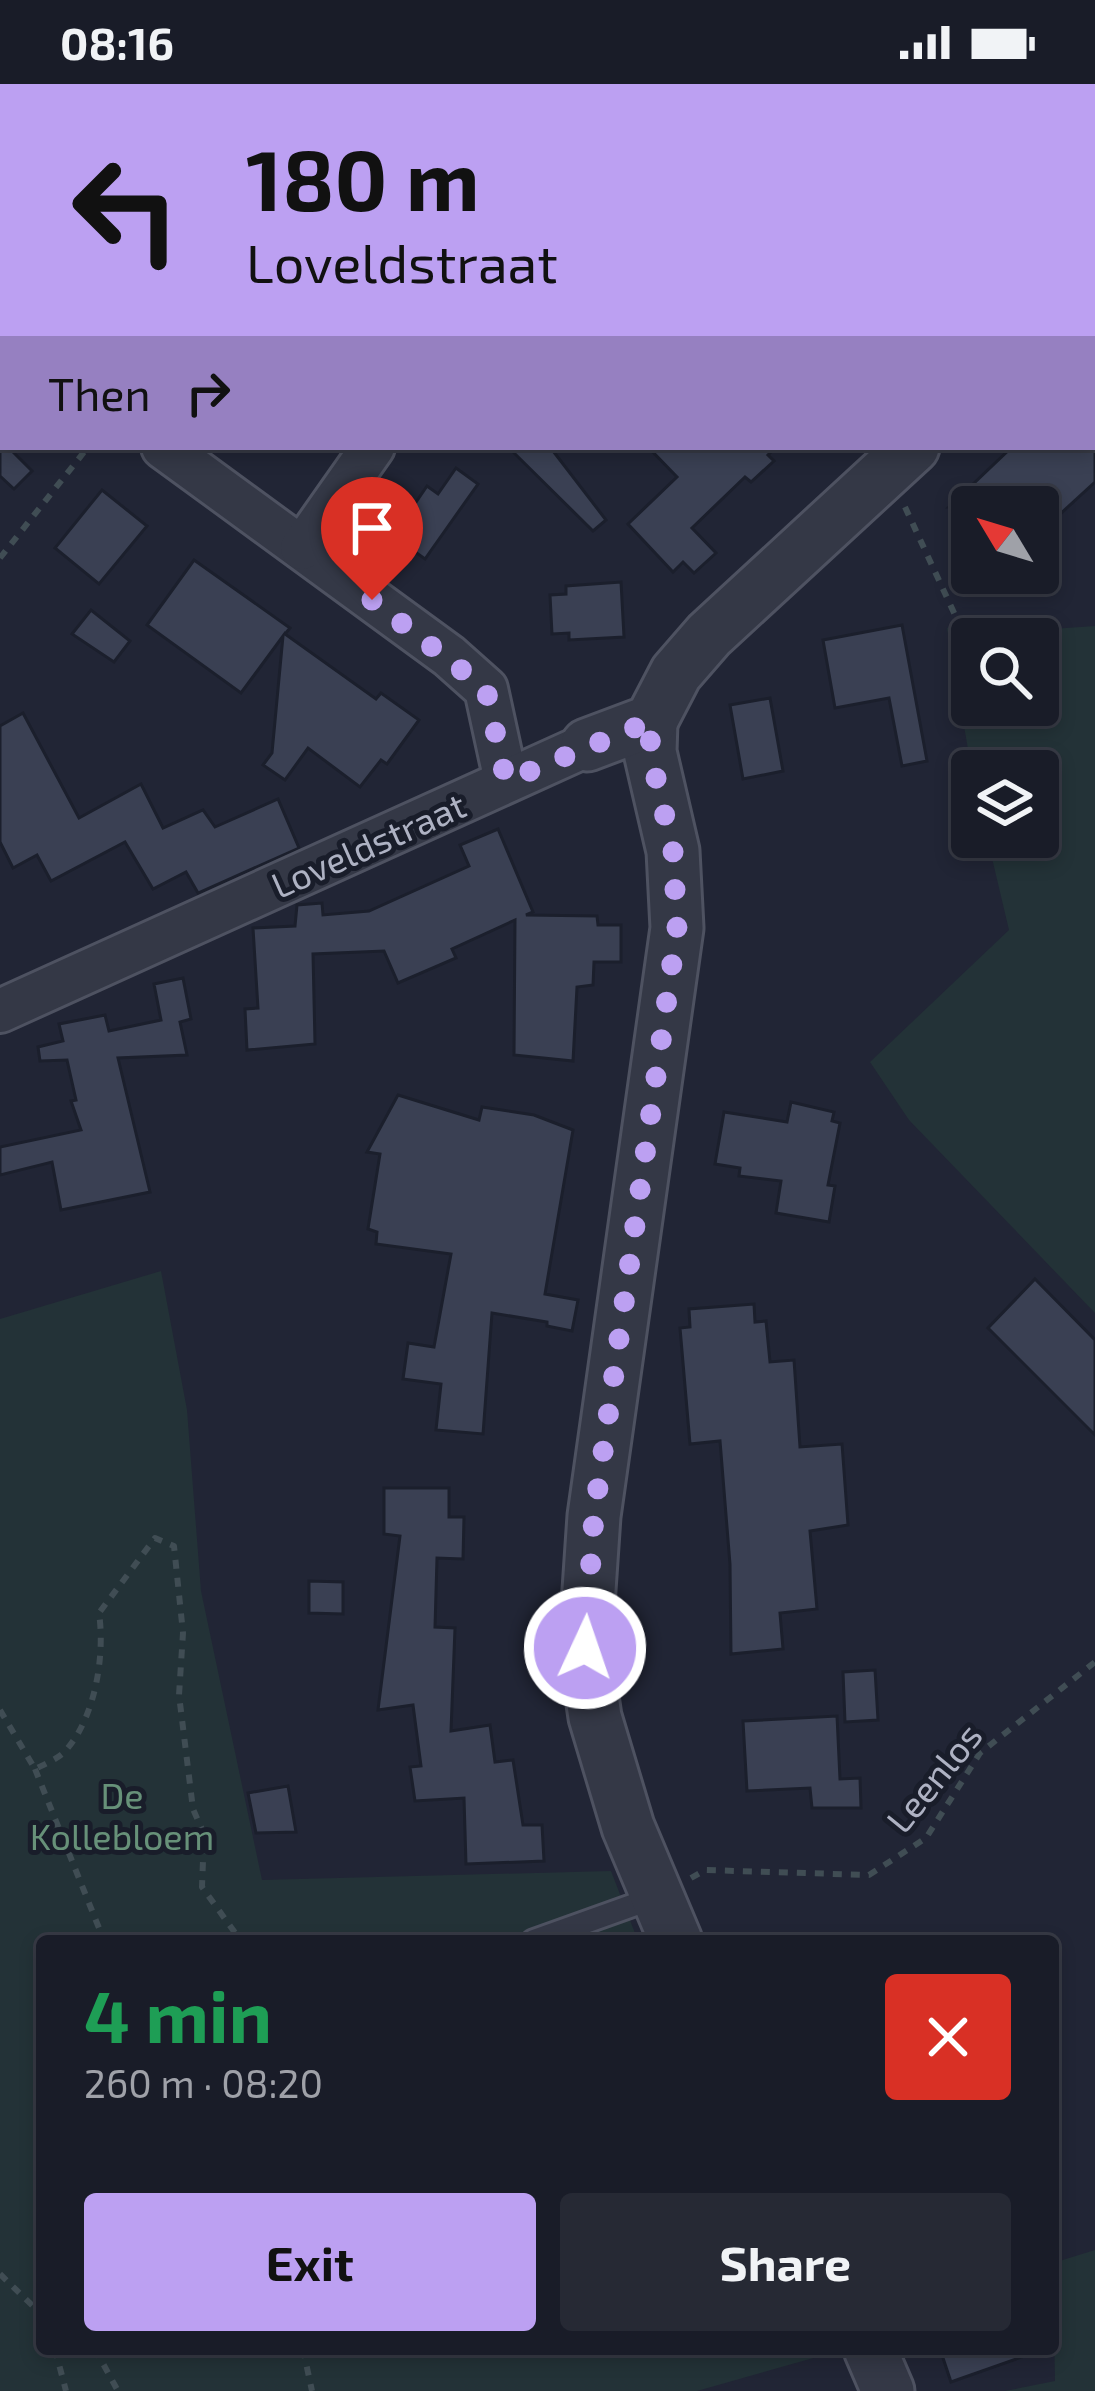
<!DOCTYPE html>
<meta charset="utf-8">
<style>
body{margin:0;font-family:"Exo 2",sans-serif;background:#262934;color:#f1f3f6;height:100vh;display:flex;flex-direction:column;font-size:45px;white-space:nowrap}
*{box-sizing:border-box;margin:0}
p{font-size:39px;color:#9fa1a8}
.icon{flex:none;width:66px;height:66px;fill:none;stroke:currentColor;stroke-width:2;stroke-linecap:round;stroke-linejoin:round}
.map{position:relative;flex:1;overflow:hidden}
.sheet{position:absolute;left:36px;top:1851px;width:1023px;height:420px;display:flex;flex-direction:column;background:#191c28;border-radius:12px;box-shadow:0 6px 18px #0003,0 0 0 3px #373a45}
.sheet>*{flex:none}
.hud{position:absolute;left:0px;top:0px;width:1095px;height:366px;box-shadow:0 6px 18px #0003,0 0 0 3px #373a45;background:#bca0f2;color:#111;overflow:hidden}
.needle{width:78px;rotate:308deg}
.fabs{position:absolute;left:951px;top:402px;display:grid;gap:24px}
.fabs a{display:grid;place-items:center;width:108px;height:108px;border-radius:12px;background:#191c28;box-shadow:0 6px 18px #0003,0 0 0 3px #373a45;font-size:60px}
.pin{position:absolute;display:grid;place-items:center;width:102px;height:102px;color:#fff;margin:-123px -51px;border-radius:50% 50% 50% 0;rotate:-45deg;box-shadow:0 0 12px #0007}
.pin .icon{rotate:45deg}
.me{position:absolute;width:132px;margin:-66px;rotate:3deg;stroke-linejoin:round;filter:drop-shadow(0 0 9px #0008)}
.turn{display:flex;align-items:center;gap:42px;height:252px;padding:0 48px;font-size:54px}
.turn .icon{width:156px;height:156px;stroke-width:2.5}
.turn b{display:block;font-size:84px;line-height:102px}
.then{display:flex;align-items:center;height:114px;padding:0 48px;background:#0003;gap:24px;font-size:45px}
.round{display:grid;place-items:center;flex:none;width:126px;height:126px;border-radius:12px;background:#262934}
.summary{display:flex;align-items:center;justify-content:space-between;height:204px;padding:0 48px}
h1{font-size:72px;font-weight:700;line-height:90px;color:#1e9e55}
.action{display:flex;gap:24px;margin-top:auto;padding:24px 48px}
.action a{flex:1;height:138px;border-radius:12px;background:#bca0f2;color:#111;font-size:48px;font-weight:700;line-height:138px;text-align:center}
.action a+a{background:#262934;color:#f1f3f6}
.status{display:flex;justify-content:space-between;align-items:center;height:84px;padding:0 60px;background:#191c28;direction:ltr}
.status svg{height:33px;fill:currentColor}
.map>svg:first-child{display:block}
.green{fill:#233237;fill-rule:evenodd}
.building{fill:#3a4053;stroke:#1b1f2c;stroke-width:3}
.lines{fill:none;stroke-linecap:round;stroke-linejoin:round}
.service-casing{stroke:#4e5261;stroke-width:27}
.minor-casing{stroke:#4e5261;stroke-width:48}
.tertiary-casing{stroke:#4e5261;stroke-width:57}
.path{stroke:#404d54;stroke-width:6;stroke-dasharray:9 9;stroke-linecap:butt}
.service{stroke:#343846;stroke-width:21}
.minor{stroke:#343846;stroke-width:42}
.tertiary{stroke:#343846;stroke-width:51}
.route{stroke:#bca0f2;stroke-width:21;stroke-dasharray:0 37.8}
.labels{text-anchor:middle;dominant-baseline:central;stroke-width:10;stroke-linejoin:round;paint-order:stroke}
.street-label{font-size:36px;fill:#aeb2c3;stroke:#191d2a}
.park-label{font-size:36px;fill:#679179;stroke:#191d2a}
</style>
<div class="status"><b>08:16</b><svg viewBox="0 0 49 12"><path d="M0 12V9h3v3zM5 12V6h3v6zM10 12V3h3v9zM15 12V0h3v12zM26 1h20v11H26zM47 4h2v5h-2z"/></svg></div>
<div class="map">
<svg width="1095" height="2307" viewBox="0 0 1095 2307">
<rect width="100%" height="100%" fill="#212535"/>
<g class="green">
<path d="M985,533L1052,545L1095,542V1229L909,1036L870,978L1009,846L987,753H1038V687L972,688L947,544ZM1038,555V621H972V555Z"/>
<path d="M161,1187L187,1326L201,1507L262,1796L611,1787L638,1857H42V2265L838,2267L697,2307H0V1235Z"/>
<path d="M1095,2166V2307H1005L1055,2297L1053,2179Z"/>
</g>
<g class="building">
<path d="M0,355L32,387L14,405L0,392Z"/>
<path d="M508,363H550L606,436L593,447Z"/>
<path d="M648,363H776L768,371L774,377L751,398L745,393L692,444L716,469L694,489L683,478L673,488L628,440L677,393Z"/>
<path d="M1012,363H1095V398L1058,432L1050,423H949Z"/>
<path d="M456,384L478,400L425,475L393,452L427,402L438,410Z"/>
<path d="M102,406L147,442L99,500L55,464Z"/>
<path d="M194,476L290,544L285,550L376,615L381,609L419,636L387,680L381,676L360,703L308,664L285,696L263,681L272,669L283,552L241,609L147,541Z"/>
<path d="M621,498L624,553L569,556V549L552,550L550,511L566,510V502Z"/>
<path d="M91,526L130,557L114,578L72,550Z"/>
<path d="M902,541L927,677L902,682L889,614L835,624L823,556Z"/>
<path d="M770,614L783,687L743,695L730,621Z"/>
<path d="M23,629L79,734L141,700L163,744L203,726L215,743L278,715L299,764L198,809L186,788L153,805L125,758L51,797L37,771L13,784L0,758V642Z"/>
<path d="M498,745L533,828L526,831L597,832L598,841H621V878H594L593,901L577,903L573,977L514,971L515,836L452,865L456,874L398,899L384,867L313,870L315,960L247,966L245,925L258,924L253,844L295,842L297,821L322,819L323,831L369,827L469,782L460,761Z"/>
<path d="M183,894L191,935L180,938L187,971L118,974L150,1108L61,1126L52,1078L0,1091V1063L81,1046L71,1017L76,1016L67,976L40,977L38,963L63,957L59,940L105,931L109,947L161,936L154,900Z"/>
<path d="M398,1011L479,1036L482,1023L534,1031L573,1046L545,1210L578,1216L572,1247L547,1242V1238L492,1229L483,1350L436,1346L441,1300L403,1295L408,1259L434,1263L451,1170L376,1160L377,1148L368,1145L380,1070L367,1068Z"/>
<path d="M791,1018L834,1028L832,1037L840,1039L828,1101L835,1102L829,1138L776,1129L781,1097L739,1092L740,1084L715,1080L724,1028L787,1038Z"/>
<path d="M1035,1195L1095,1256V1351L988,1244Z"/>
<path d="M754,1220L755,1238L766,1237L770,1278L794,1276L800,1363L842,1360L848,1441L810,1447L817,1525L780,1529L783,1565L731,1570L730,1480L720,1357L690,1360L680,1244L690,1243L689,1225Z"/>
<path d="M384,1404H449V1433H464L463,1475L437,1474L435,1543L455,1544L451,1647L490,1641L495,1678L513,1676L523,1741H542L544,1777L466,1780L464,1714L415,1717L410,1683L421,1682L413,1621L378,1626L400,1452L384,1450Z"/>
<path d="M309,1497L343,1498V1530L309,1529Z"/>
<path d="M875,1586L878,1636L845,1638L843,1588Z"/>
<path d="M837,1632L840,1695L860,1694L861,1724H812L810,1704L747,1707L743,1637Z"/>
<path d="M288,1702L296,1748L256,1749L248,1709Z"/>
<path d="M940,2265H1033V2269L951,2298Z"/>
</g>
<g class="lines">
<defs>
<path id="service" d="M533,1857L656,1813"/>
<g id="minor">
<path d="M724,3L727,0"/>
<path d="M0,201L3,205"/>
<path d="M163,363L449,572L486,605L506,697"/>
<path d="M302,464L373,363"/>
<path d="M0,927L587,661"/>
</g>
<g id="tertiary">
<path d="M1092,193L1095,190"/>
<path d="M651,637L650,668L673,767L677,844L594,1432L585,1565L595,1633L628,1743L676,1857"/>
<path d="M587,661L651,637L676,589L709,551L913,363"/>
<path d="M870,2265L888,2307"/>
</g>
</defs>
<use href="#service" class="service-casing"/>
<use href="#minor" class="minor-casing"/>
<use href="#tertiary" class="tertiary-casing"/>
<g class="path">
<path d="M905,423L968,559"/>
<path d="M0,474L88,363"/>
<path d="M0,1626L35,1685C45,1680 60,1674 67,1665C96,1631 105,1570 99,1529L155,1454L174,1462L183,1549L179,1611L193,1725L204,1750L202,1803L241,1857"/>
<path d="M35,1685L99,1844L109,1857"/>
<path d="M691,1794L705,1786L869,1791L926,1754L980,1669L1095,1578"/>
<path d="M0,2190L42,2231"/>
<path d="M55,2265L66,2307"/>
<path d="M95,2265L118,2307"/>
<path d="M303,2265L312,2307"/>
</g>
<use href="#service" class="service"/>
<use href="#minor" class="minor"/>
<use href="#tertiary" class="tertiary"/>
</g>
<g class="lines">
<path class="route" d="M372,516L486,605L506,697L651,637L650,668L673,767L677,844L594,1432L585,1564"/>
</g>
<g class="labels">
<g class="street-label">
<text transform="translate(368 760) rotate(-24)">Loveldstraat</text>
<text transform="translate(933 1693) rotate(-51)">Leenlos</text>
</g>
<g class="park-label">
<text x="122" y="1710">De<tspan x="122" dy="41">Kollebloem</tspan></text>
</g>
</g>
</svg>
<div class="fabs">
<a><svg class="needle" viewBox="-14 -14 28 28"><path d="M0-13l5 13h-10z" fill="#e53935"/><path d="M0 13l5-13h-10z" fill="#9fa1a8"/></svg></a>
<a><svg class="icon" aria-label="search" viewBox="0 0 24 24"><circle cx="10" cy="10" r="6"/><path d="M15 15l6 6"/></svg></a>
<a><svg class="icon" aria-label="layers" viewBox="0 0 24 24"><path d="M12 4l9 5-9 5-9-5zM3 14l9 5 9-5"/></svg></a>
</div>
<div class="pin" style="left:372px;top:516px;background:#d93025"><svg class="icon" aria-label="arrive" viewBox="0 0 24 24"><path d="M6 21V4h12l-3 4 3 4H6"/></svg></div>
<svg class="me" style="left:585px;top:1564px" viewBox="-20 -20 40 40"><circle r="17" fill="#bca0f2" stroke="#fff" stroke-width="3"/><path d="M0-11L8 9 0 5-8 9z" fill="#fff"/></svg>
<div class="hud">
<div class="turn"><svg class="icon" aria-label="left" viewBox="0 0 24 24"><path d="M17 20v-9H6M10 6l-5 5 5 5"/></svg><div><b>180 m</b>Loveldstraat</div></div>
<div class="then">Then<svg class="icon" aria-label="right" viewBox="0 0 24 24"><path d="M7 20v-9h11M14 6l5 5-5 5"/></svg></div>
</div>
<section class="sheet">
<div class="summary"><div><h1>4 min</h1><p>260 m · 08:20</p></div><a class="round" style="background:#d93025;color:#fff"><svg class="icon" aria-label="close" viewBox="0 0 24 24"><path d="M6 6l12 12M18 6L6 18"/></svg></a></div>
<div class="action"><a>Exit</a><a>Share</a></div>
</section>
</div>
